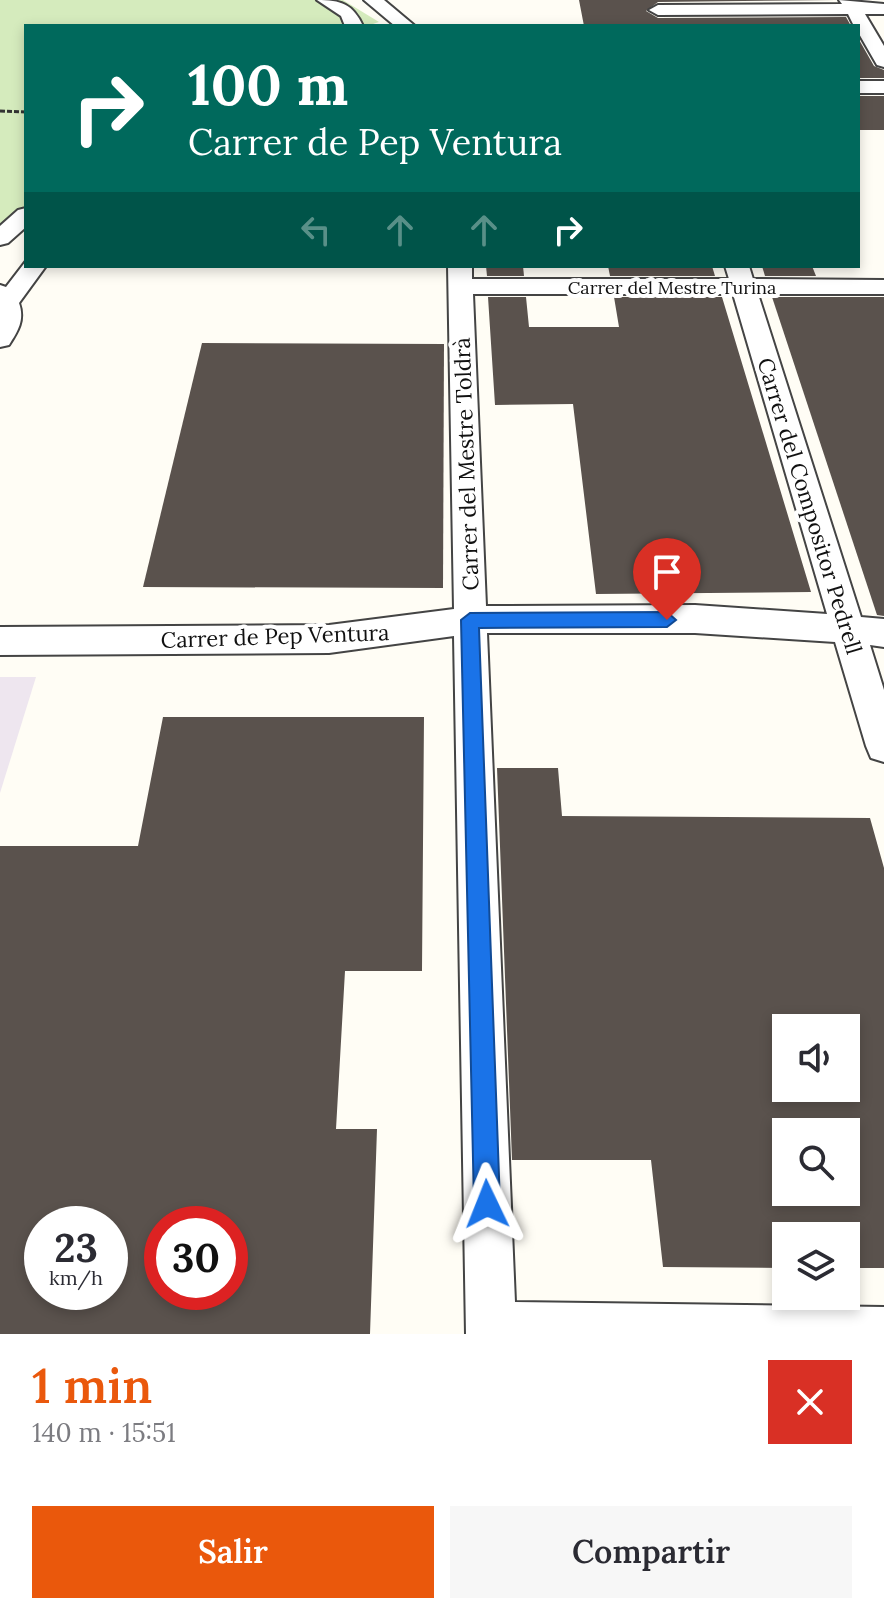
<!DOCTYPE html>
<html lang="es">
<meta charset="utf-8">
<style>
body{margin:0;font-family:Lora,serif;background:#f7f7f7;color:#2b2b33;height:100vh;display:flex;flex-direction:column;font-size:30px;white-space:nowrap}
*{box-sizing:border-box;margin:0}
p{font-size:26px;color:#7c7c81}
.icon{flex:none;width:44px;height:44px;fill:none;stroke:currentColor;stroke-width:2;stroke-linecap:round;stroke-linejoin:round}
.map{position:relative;height:1334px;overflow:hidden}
.drawer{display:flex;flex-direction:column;background:#fff;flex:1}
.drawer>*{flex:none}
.hud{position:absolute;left:24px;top:24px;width:836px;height:244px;border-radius:0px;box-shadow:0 4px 12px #0003;background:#00695c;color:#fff;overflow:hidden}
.tools{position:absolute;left:772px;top:1014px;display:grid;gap:16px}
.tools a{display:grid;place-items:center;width:88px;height:88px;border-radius:0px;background:#fff;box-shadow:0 4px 12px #0003;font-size:40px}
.speed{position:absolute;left:24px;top:1206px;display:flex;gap:16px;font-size:40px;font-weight:700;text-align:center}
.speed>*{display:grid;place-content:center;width:104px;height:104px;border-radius:50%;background:#fff;box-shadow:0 4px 12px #0003;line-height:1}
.speed small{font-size:20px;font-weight:400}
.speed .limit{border:12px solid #d22;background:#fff;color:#111}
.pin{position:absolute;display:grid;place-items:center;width:68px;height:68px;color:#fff;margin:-82px -34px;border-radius:50% 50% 50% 0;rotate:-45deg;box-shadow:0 0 8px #0007}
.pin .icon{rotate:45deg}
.me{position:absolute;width:88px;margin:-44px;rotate:358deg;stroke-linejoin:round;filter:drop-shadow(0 0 6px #0008)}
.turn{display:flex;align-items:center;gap:28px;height:168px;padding:0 32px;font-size:36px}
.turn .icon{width:104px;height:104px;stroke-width:2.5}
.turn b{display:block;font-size:56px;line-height:68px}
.lanes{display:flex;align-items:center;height:76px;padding:0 32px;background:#0003;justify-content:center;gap:40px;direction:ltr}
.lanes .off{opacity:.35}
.round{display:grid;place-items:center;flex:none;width:84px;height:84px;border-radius:0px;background:#f7f7f7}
.summary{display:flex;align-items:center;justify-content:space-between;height:136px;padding:0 32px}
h1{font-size:48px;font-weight:600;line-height:60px;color:#ea580c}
.button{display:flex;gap:16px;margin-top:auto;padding:16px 32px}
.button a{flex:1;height:92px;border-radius:0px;background:#ea580c;color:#fff;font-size:32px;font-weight:600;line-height:92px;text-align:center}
.button a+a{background:#f7f7f7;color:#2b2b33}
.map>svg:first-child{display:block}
.industrial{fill:#eee6ef}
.green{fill:#d5ebbd}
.building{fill:#5a524d;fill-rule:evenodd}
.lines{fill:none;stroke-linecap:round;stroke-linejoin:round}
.minor-casing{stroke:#444;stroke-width:4}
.path{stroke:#333;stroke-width:3;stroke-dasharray:5 2;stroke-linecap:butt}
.minor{fill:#fff;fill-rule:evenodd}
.route{fill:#1a73e8;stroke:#114b97;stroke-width:2}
.labels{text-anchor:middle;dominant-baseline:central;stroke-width:8;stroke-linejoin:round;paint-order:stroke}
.far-street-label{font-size:18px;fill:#111;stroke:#fff}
.street-label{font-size:22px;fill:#111;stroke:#fff}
</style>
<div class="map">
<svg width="884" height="1334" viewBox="0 0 884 1334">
<rect width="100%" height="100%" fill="#fffdf5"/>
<path class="industrial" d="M0,677H36L0,793Z"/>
<path class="green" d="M0,0H343L379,22L367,26H26V205L0,225Z"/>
<g class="building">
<path d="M579,0H836L658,2L646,11L658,18L846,17L851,26H584Z"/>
<path d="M858,38L874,66L884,70V78H858Z"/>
<rect x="858" y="96" width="26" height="34"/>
<path d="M486,266H523L524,276H487Z"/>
<path d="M608,266H712L715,276H610Z"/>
<path d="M762,266H812L816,276H765Z"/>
<path d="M488,297H526L529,327H619L614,297H722L811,592L596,594L573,404L495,405Z"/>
<path d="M772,297H884V616L877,615Z"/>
<path d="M202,343L444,344L443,588L143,587Z"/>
<path d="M163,717H424L422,971H345L336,1129H377L370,1334H0V846H138ZM42,1224H110V1292H42ZM162,1224H230V1292H162Z"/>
<path d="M497,768H558L562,816L870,818L884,868V1268H846V1236H786V1268L663,1267L651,1160H512ZM786,1028H846V1088H786ZM786,1132H846V1192H786Z"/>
</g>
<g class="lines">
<defs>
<g id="minor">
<path d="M317,0C341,0 353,4 363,26H345L341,16Z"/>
<path d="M364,0H384L415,26H395Z"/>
<path d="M839,0L884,4V14H865L884,46V67L877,65L858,32V26H854L848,14L658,15L649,10L658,5L842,4Z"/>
<rect x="858" y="81" width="26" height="12"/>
<path d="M26,208V227L8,243L0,245V226L18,210Z"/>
<path d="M26,261V266H46L19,303C25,320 18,331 9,345L0,347V285L6,287Z"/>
<path d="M448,266H472V279H729L725,266H749L753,279L884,280V294H758L861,617L884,619V647L870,645L884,690V762L871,758L866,746L835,642L695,633H487L515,1302L884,1307V1334H466L454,636L329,653L0,655V627L329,625L454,609ZM473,294H733L827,614L695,605L486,606Z"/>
</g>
</defs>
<use href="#minor" class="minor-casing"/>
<path class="path" d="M0,111L26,112"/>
<use href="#minor" class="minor"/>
</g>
<path class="route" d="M667,612L676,620L667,627L479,628L500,1204L496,1213L487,1217L478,1213L474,1204L461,620L470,613Z"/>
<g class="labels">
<g class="far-street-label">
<text x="672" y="287">Carrer del Mestre Turina</text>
</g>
<g class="street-label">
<text transform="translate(466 464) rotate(-92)">Carrer del Mestre Toldrà</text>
<text transform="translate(810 506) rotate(73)">Carrer del Compositor Pedrell</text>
<text transform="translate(275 636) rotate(-2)">Carrer de Pep Ventura</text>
</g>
</g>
</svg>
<div class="tools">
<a><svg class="icon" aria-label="sound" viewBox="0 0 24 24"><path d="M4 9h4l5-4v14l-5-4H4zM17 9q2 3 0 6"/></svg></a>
<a><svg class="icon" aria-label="search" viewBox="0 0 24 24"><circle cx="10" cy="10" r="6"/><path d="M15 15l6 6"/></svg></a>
<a><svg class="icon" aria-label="layers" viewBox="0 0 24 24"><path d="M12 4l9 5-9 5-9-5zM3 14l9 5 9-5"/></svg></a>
</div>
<div class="speed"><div>23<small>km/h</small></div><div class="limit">30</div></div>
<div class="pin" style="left:667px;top:620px;background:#d93025"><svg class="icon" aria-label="arrive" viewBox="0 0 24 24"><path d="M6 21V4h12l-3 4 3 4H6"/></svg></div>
<svg class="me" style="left:487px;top:1204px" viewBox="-20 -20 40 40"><path d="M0-17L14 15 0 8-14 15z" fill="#1a73e8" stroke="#fff" stroke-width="4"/></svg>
<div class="hud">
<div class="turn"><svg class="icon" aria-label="right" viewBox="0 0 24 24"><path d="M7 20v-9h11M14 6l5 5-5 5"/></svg><div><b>100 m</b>Carrer de Pep Ventura</div></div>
<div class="lanes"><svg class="icon off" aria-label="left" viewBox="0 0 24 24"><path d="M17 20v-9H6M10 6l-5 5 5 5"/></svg><svg class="icon off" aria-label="ahead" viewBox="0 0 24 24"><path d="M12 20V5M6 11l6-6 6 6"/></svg><svg class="icon off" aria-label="ahead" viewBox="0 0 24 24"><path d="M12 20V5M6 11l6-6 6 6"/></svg><svg class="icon" aria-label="right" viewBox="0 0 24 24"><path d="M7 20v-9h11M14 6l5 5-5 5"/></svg></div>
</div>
</div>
<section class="drawer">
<div class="summary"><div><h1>1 min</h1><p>140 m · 15:51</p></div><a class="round" style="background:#d93025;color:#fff"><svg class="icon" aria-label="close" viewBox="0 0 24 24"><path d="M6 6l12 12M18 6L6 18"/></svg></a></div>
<div class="button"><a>Salir</a><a>Compartir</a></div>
</section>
